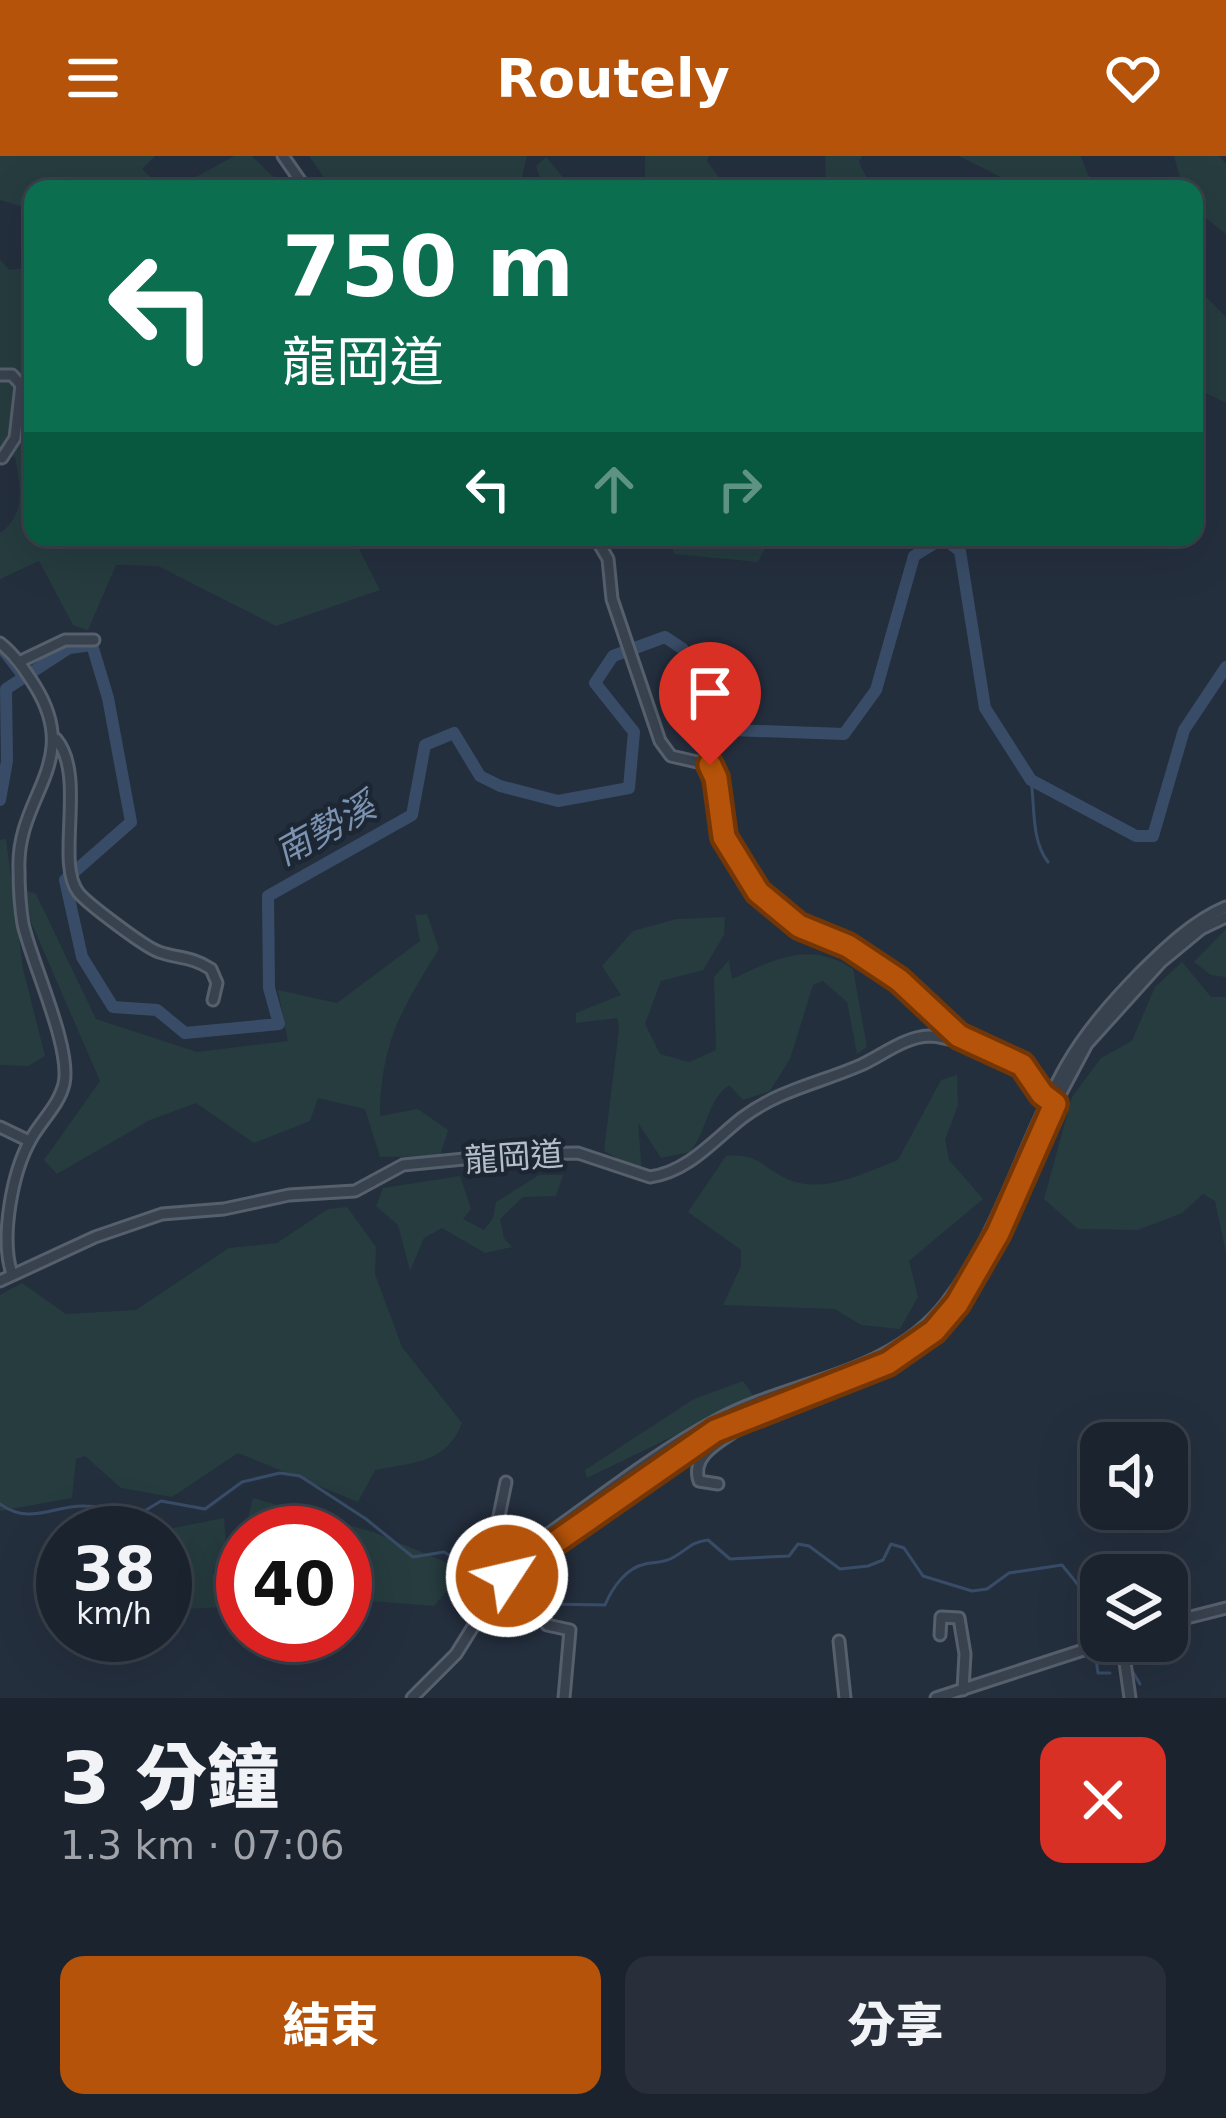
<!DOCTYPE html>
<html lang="zh-TW">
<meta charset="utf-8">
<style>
body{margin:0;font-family:"DejaVu Sans","Noto Sans TC",sans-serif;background:#282f3a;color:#f1f3f6;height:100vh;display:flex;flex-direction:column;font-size:45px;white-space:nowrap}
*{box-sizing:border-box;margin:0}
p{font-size:39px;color:#a0a4aa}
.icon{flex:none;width:66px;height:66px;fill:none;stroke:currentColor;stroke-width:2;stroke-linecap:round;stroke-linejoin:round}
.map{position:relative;height:1542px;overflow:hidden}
.details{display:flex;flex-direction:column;background:#1b232e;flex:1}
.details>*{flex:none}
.banner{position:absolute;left:24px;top:24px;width:1179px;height:366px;border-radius:24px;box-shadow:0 12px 48px #0002,0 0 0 3px #39404a;background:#0b6e4f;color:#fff;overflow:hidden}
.fabs{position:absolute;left:1080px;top:1266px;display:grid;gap:24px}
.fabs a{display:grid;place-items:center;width:108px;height:108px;border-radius:24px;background:#1b232e;box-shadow:0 12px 48px #0002,0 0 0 3px #39404a;font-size:60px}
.speed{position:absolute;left:36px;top:1350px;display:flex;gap:24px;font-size:60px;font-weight:700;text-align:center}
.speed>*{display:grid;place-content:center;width:156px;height:156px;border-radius:50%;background:#1b232e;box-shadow:0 12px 48px #0002,0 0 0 3px #39404a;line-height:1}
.speed small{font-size:30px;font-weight:400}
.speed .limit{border:18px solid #d22;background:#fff;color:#111}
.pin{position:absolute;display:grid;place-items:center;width:102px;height:102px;color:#fff;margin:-123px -51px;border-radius:50% 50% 50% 0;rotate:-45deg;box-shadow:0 0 12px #0007}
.pin .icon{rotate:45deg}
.me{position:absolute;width:132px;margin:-66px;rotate:55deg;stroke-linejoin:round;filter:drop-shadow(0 0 9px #0008)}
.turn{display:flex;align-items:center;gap:42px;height:252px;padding:0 60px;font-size:54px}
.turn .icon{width:156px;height:156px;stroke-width:2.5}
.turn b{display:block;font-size:84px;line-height:102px}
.lanes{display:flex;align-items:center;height:114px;padding:0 60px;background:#0003;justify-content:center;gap:60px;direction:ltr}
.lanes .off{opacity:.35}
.round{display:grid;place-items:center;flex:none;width:126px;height:126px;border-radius:24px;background:#282f3a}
.headline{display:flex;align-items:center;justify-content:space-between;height:204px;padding:0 60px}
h1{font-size:72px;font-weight:800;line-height:90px}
.cta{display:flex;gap:24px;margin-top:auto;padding:24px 60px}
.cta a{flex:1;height:138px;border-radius:24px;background:#b45309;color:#fff;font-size:48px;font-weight:800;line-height:138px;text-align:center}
.cta a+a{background:#282f3a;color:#f1f3f6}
header{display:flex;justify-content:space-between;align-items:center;height:156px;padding:0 60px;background:#b45309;color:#fff;font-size:54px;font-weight:800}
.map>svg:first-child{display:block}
.green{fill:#263c3f}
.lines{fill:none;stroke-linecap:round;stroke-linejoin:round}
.stream{stroke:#394c67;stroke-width:3}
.river{stroke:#394c67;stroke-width:12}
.minor-casing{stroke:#565f6c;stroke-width:15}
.minor{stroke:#38414e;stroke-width:9}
.route-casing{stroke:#753606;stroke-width:30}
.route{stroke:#b45309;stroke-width:21}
.labels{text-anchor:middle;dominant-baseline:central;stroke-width:9;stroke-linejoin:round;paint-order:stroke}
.street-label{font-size:33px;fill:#b4bcc9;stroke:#1d2633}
.water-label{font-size:36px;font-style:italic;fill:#7c92b1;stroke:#1d2633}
</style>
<header><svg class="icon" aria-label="menu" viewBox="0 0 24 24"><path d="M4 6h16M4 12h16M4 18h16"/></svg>Routely<svg class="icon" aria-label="heart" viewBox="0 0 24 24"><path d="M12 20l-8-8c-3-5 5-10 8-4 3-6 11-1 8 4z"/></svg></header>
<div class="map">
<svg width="1226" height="1542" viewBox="0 0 1226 1542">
<rect width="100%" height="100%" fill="#242f3e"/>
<g class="green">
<path d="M0,0H155L142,13L164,33H33V54L0,44Z"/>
<path d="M234,0H252L286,33H174Z"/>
<path d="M309,0H527L519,33H332Z"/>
<path d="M645,0H709L707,5L728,33H645Z"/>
<path d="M825,0H862L859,6L872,33H826Z"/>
<path d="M959,0H1081L1088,19L1102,33H1025Z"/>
<path d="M1174,0H1219L1226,8V78L1194,53V33H1183Z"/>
<path d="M546,1L573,33H544L536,10Z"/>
<path d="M0,103L9,114L33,111V381H353L380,434L276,470L158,410L116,409L88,474L73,469L39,405L0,423V377C27,358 20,329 15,301L0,300Z"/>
<path d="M1194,129L1226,161V247L1194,231Z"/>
<path d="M670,381H771L758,406L674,398Z"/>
<path d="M6,683L23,813L45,900L28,910L0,909V684Z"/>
<path d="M25,734L36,738L96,863L197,896L288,885L278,834L337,847L420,785L415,759L427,758L439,793C401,854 381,886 380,960L418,953L448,974L440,1000L380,1001L365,953L318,942L310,965L254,987L196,947L150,964L57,1018L44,1004L100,925L31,766Z"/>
<path d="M725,761L724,779L703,814L661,825L645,868L660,898L689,906L716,894L714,821L729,804L732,823C775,803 810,784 853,813L867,891L857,898L847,846L823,825L813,829L790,903L770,935L743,944L729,929C707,945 707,975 690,996L661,1002L638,967L642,1016L604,995L619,873L617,862L576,867V857L621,839L602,810L633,775L677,763Z"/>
<path d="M1226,773V821L1211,819L1194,806Z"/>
<path d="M1182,806L1211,841H1226V1097L1215,1045L1203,1038L1182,1057L1138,1074L1078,1073L1044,1043L1072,941L1101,902L1132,885L1155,831Z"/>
<path d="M957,919L958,949L945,984L949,1004L983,1043L909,1105L918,1141L900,1173L861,1169L835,1153L723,1149L741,1110V1094L688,1056L726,1000C759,997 760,1010 787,1023C822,1039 864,1017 898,1004L941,924Z"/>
<path d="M539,1019H563L556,1040L523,1041L500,1063L504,1082L512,1091L485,1097L442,1072L424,1082L410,1115L398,1069L376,1050L383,1032L460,1020L471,1053L463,1063L484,1074L493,1062L496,1046Z"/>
<path d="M347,1051L376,1091L375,1118L402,1191L462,1267C447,1307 412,1307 375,1314L358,1346L238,1297L172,1341L121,1332L85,1300L76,1303L72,1342L0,1355V1139L22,1127L66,1158L136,1154L229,1092L277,1087L328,1053Z"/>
<path d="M743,1225L754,1241L587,1322L585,1314L694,1243Z"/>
<path d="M253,1342L373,1376L465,1414L434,1450L345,1443V1377H252L246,1370Z"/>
<path d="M224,1362L226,1386L212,1417L233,1424L243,1419V1450L165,1454V1377H148Z"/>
</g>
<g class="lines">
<g class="stream">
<path d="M943,381V382"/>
<path d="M0,497L21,524"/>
<path d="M1031,624C1035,651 1031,684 1048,706"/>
<path d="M0,1348C30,1370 53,1349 85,1350C101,1350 118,1357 133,1362L161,1345L205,1353L242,1326L280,1317L300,1320L366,1363L413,1401L444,1396L477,1416"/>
<path d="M524,1431L547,1448L605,1449C612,1432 626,1412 645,1408C656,1406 664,1407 674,1401C688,1393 691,1386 708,1384L730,1403L789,1400L798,1388L809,1390L840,1413L868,1410L883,1404L891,1388L904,1392L923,1420L972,1435L987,1433L1009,1417L1062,1409C1081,1433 1102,1452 1092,1483"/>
<path d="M1095,1497L1098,1517H1110"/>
<path d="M1133,1516L1140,1528"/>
</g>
<path class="river" d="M0,644L7,605L6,533L69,492L92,489L108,542L131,666L65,724L82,801L113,851L157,854L185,877L279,868L269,832L268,740L412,659L425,589L454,577L480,620L500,630L558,645L629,632L634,576L595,527L613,500L665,481L683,493L704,563L731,574L844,578L876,534L914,400L943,382L960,395L985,552L1031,624L1136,680H1153L1184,574L1226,511"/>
<defs>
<g id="minor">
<path d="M283,0L306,33"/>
<path d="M0,219H12L21,229L15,282L2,302"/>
<path d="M595,381L608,403L612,443L660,585L671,600L710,609L716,622L724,681L758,736L799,770L848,790L899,824L937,863L970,887"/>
<path d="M0,487C15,499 25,514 35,530C83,607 16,640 19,713C19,731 20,750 23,768C32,808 72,892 64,928C59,949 41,965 31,983C12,1016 0,1082 12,1118"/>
<path d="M19,506L65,484H94"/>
<path d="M56,583C87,619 55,706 78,736C85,746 146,792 159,796C179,803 191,800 211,813L217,827L213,844"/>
<path d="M0,971L29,985"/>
<path d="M0,1125L95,1081L162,1058L224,1053L289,1039L355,1035L403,1009L515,998L578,997L650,1021C688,1016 714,984 742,962C779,934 820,927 861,909C883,899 904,881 929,880C946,880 1002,898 1018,907C1033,916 1040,937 1055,948"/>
<path d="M506,1326L498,1365L507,1420"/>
<path d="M718,1328L699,1325C691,1300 717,1288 735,1275L732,1266"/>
<path d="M507,1420L519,1415L714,1275L888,1207L935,1176L957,1148L998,1077L1055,948L1087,888L1161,806L1201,773L1226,761"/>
<path d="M503,1427L542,1453L547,1469L570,1474L564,1542"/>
<path d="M1167,1467L1226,1452"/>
<path d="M940,1479L941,1461L959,1462L965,1498L963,1534"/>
<path d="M839,1485L845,1542"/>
<path d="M1122,1485L1130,1542"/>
<path d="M412,1542L456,1498L514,1405L534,1388C593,1347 652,1299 715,1265C792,1223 891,1220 947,1146C1001,1075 1023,986 1066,910C1086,875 1112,846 1140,817C1165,792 1193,765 1226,751"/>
<path d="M936,1542L1111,1485"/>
</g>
</defs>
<use href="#minor" class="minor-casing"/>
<use href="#minor" class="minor"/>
</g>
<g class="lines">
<defs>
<path id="route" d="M507,1420L715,1275L888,1207L934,1175L957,1148L998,1077L1055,948L1042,938L1022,909L959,880L899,824L848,790L799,770L758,736L724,681L716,622L710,609"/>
</defs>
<use href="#route" class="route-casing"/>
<use href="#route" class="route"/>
</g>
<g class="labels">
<g class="street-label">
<text transform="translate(514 1001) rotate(-4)">龍岡道</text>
</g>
<g class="water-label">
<text transform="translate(325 673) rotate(-29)">南勢溪</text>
</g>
</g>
</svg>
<div class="fabs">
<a><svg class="icon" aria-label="sound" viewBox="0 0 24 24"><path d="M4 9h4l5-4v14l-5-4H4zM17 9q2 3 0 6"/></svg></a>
<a><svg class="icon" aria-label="layers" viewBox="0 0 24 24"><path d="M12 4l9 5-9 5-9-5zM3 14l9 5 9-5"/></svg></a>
</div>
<div class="speed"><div>38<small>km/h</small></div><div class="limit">40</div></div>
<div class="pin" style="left:710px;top:609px;background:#d93025"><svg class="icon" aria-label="arrive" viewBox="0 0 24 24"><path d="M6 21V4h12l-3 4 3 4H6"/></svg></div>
<svg class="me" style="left:507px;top:1420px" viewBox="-20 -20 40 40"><circle r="17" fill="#b45309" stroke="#fff" stroke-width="3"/><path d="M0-11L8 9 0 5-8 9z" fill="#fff"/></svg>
<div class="banner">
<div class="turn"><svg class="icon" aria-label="left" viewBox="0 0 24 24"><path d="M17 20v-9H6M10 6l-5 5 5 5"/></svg><div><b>750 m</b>龍岡道</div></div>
<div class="lanes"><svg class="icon" aria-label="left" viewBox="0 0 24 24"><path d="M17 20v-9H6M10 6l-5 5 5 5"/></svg><svg class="icon off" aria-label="ahead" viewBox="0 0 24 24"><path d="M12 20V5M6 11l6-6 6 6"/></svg><svg class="icon off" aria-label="right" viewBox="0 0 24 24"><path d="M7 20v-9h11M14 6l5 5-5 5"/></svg></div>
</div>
</div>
<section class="details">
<div class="headline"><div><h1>3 分鐘</h1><p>1.3 km · 07:06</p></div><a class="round" style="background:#d93025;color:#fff"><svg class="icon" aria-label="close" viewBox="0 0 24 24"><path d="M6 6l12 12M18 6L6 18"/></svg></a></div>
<div class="cta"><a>結束</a><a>分享</a></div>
</section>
